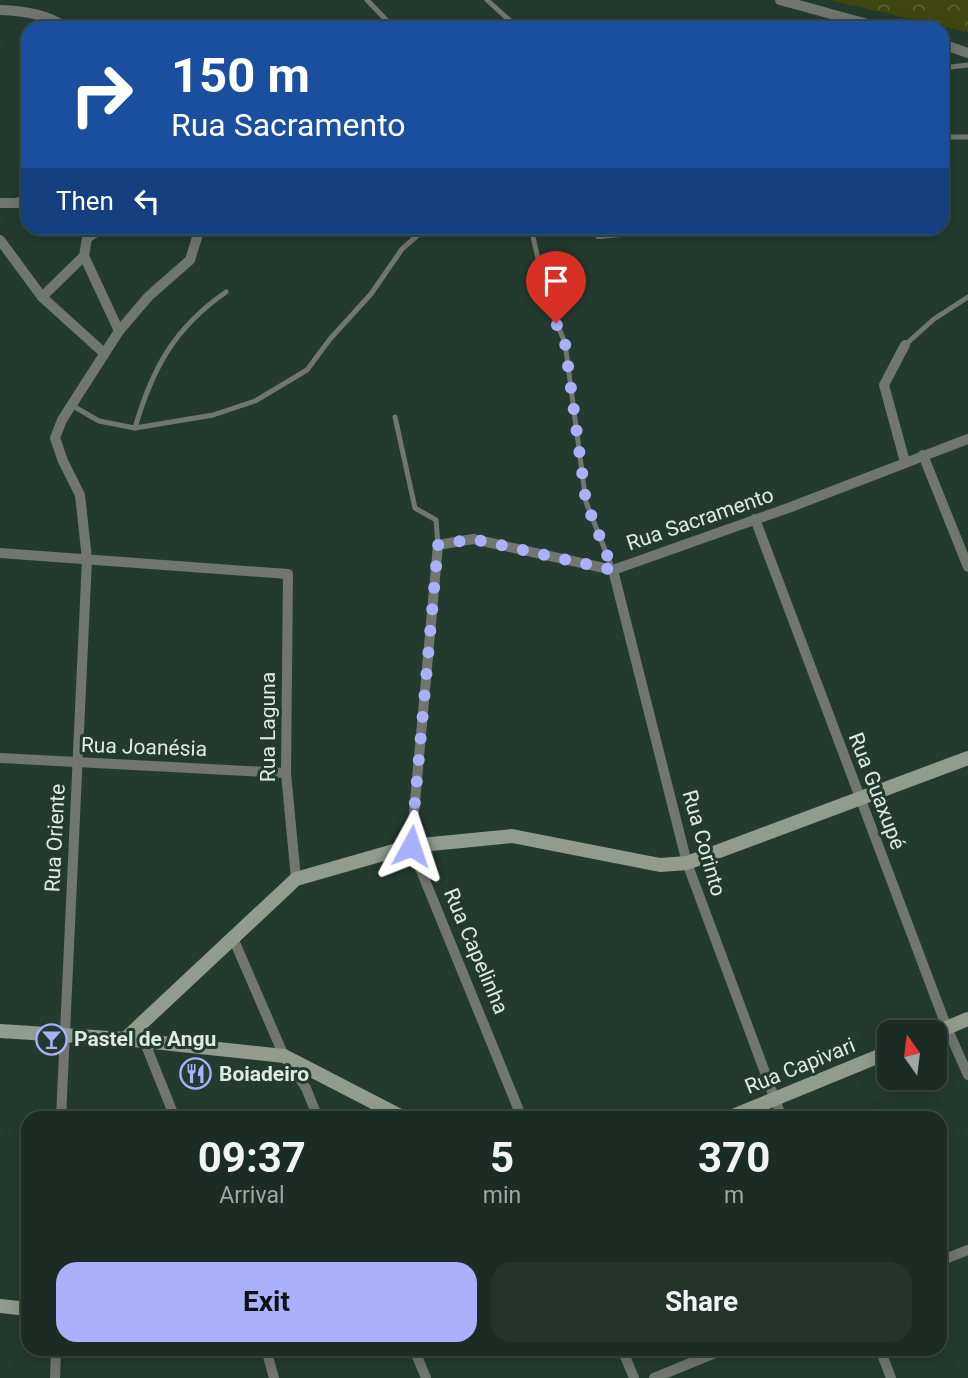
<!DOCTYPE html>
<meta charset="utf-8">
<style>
body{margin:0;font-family:Roboto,sans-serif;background:#23342b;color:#f1f3f6;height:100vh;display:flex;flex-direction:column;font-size:26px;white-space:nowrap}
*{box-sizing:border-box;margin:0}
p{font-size:23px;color:#9fa7a6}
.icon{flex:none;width:38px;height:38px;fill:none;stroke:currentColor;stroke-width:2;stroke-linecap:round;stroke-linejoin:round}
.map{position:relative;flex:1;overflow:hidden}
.panel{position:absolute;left:21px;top:1111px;width:926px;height:245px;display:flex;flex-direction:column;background:#1a2c23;border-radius:21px;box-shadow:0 4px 18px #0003,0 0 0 2px #384841}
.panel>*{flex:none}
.guide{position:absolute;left:21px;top:21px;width:928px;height:214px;border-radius:21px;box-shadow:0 4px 18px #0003,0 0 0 2px #384841;background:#1a4fa0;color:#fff;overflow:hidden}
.needle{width:46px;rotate:346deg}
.fabs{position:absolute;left:877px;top:1020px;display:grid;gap:14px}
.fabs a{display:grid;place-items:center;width:70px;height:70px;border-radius:14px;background:#1a2c23;box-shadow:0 4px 18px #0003,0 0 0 2px #384841;font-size:35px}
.pin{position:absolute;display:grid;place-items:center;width:60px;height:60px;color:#fff;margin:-72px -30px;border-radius:50% 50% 50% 0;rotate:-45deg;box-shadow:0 0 7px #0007}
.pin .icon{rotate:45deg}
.me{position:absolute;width:77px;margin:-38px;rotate:5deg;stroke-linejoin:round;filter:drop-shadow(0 0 5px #0008)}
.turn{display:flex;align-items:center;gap:24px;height:147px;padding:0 35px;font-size:32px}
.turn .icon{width:91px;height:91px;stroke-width:2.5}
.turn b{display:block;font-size:49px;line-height:60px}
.then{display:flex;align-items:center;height:66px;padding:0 35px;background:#0003;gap:14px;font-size:26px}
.eta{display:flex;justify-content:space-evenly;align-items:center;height:119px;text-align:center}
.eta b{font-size:42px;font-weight:700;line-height:49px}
.cta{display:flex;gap:14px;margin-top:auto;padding:14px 35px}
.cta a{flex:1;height:80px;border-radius:21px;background:#a9b0fc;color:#111;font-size:28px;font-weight:700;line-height:80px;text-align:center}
.cta a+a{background:#23342b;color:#f1f3f6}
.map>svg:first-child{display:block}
.forest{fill:url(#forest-crowns)}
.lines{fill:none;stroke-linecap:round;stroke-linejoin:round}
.lane{stroke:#70776e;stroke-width:5}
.street{stroke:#70776e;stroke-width:10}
.secondary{stroke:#919c8e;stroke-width:14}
.route{stroke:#a9b0fc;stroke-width:12;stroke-dasharray:0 21.6}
.labels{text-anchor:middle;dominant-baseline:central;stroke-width:6;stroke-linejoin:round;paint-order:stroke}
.street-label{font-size:21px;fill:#ddebe4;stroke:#233b2f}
.poi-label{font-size:21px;font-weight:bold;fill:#ddebe4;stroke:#233b2f;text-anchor:start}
</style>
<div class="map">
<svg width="968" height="1378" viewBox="0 0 968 1378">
<defs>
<pattern id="forest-crowns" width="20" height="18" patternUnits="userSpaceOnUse" patternTransform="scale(1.75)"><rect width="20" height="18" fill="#404610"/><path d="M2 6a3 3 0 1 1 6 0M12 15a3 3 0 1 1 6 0" fill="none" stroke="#5b6133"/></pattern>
</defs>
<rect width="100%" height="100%" fill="#233b2f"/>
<path class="forest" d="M830,0H968V32Z"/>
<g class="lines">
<g class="lane">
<path d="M367,0L394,28"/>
<path d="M487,0L518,28"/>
<path d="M942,68L968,65"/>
<path d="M942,137H968"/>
<path d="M531,228L548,302L565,343L586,502L613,570"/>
<path d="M905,345L934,319L968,297"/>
<path d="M73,406L99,421L135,428L213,415L255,401L307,370L330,339L371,294L402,249L426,228"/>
<path d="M395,417L415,508L436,520L438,545"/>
<path d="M135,428C152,369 174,328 226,292"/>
</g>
<g class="street">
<path d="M780,0L882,28"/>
<path d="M0,10C24,11 47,14 67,28"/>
<path d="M942,44L968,53"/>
<path d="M0,203H17L28,198"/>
<path d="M598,228L599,234L665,228"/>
<path d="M0,240L42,297L104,353"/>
<path d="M84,256L119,331"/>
<path d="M42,297L84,256L87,238L102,228"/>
<path d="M923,455L968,567"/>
<path d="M905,462L884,385L905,345"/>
<path d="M755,519L947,1028L968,1075"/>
<path d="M0,553L288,574L286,773L296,879"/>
<path d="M613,570L687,863L782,1118"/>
<path d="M0,758L286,773"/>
<path d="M233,938L284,1056L306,1088L318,1118"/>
<path d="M145,1043L175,1118"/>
<path d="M61,1118L87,559L80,495L63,461L55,438L62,420L119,331L149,296L190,260L200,228"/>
<path d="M522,1118L411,846L438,545L473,539L613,570L791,507L968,439"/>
<path d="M940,1261L968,1250"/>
<path d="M266,1349L274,1378"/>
<path d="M414,1349L426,1378"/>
<path d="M622,1349L634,1378"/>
<path d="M880,1349L891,1378"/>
<path d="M55,1378L56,1349"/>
<path d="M654,1378L725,1349"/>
</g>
<g class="secondary">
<path d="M0,1031L125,1039L284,1056L404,1118"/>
<path d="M934,1033L968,1019"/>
<path d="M125,1039L296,879L411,846L512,836L660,865L687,863L968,758"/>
<path d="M728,1118L889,1052"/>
<path d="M0,1306L28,1309"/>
</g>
</g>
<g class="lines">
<path class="route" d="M411,846L438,545L473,539L613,570L586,502L565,343L556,323"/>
</g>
<defs>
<symbol id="bar-ring" viewBox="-11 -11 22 22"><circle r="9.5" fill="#233b2f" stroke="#a9b0fc" stroke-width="1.5"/><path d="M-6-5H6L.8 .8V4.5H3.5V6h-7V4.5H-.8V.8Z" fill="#a9b0fc"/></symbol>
<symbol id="restaurant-ring" viewBox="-11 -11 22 22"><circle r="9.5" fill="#233b2f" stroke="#a9b0fc" stroke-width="1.5"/><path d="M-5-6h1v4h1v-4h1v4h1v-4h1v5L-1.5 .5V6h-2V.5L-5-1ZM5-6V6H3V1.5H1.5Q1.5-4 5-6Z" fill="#a9b0fc"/></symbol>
</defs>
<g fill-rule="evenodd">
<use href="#bar-ring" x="34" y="1022" width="35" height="35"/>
<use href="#restaurant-ring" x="178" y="1056" width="35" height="35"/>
</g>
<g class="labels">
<g class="street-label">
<text transform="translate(700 519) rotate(-19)">Rua Sacramento</text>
<text transform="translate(268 727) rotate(-90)">Rua Laguna</text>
<text transform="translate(144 747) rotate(2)">Rua Joanésia</text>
<text transform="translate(877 791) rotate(69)">Rua Guaxupé</text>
<text transform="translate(55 838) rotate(-87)">Rua Oriente</text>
<text transform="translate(704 843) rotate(74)">Rua Corinto</text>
<text transform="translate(476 951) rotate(67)">Rua Capelinha</text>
<text transform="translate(800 1066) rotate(-22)">Rua Capivari</text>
</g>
<g class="poi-label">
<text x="74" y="1039">Pastel de Angu</text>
<text x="219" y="1074">Boiadeiro</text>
</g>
</g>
</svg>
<div class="fabs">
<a><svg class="needle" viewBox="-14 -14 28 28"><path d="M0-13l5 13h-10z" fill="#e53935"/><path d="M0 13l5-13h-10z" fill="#9fa7a6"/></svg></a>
</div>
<div class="pin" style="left:556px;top:323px;background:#d93025"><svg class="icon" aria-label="arrive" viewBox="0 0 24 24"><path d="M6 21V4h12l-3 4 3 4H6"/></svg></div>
<svg class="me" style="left:411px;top:846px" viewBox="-20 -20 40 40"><path d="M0-17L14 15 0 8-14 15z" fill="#a9b0fc" stroke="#fff" stroke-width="4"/></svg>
<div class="guide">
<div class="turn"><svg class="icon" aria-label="right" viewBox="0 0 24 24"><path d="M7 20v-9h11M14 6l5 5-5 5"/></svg><div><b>150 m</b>Rua Sacramento</div></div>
<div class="then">Then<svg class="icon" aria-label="left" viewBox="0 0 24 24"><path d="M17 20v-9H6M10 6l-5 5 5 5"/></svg></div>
</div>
<section class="panel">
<div class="eta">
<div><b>09:37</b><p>Arrival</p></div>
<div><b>5</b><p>min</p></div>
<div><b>370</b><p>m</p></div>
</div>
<div class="cta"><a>Exit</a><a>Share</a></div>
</section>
</div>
